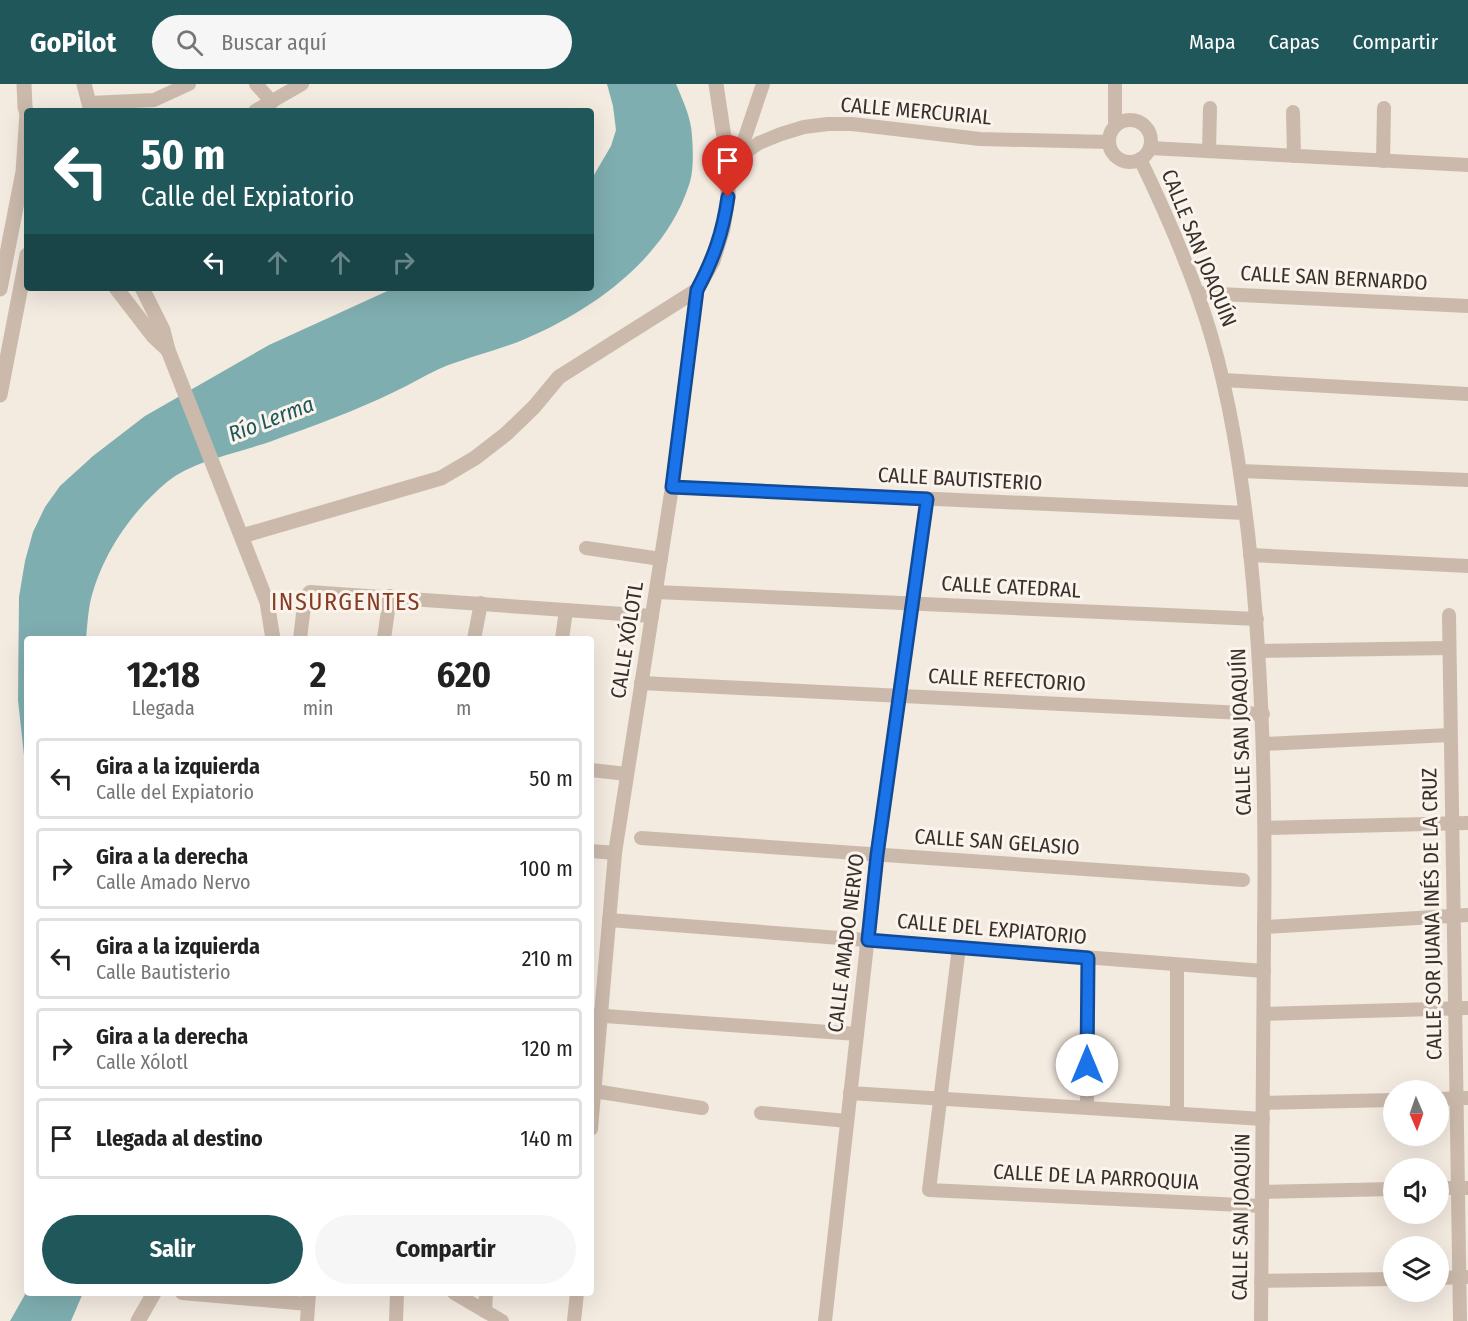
<!DOCTYPE html>
<html lang="es">
<meta charset="utf-8">
<style>
body{margin:0;font-family:"Fira Sans Condensed",sans-serif;background:#f6f6f6;color:#222;height:100vh;display:flex;flex-direction:column;font-size:22px;white-space:nowrap}
*{box-sizing:border-box;margin:0}
p{font-size:20px;color:#767676}
.icon{flex:none;width:33px;height:33px;fill:none;stroke:currentColor;stroke-width:2;stroke-linecap:round;stroke-linejoin:round}
.map{position:relative;flex:1;overflow:hidden}
.sheet{position:absolute;left:24px;top:552px;width:570px;height:660px;display:flex;flex-direction:column;background:#fff;border-radius:6px;box-shadow:0 6px 24px #0002}
.sheet>*{flex:none}
.hud{position:absolute;left:24px;top:24px;width:570px;height:183px;border-radius:6px;box-shadow:0 6px 24px #0002;background:#20575b;color:#fff;overflow:hidden}
.needle{width:39px;rotate:178deg}
.controls{position:absolute;left:1383px;top:996px;display:grid;gap:12px}
.controls a{display:grid;place-items:center;width:66px;height:66px;border-radius:50%;background:#fff;box-shadow:0 6px 24px #0002;font-size:30px}
.pin{position:absolute;display:grid;place-items:center;width:51px;height:51px;color:#fff;margin:-62px -26px;border-radius:50% 50% 50% 0;rotate:-45deg;box-shadow:0 0 6px #0007}
.pin .icon{rotate:45deg}
.me{position:absolute;width:66px;margin:-33px;rotate:0deg;stroke-linejoin:round;filter:drop-shadow(0 0 4px #0008)}
.turn{display:flex;align-items:center;gap:21px;height:126px;padding:0 18px;font-size:27px}
.turn .icon{width:78px;height:78px;stroke-width:2.5}
.turn b{display:block;font-size:42px;line-height:51px}
.lanes{display:flex;align-items:center;height:57px;padding:0 18px;background:#0003;justify-content:center;gap:30px;direction:ltr}
.lanes .off{opacity:.35}
.eta{display:flex;justify-content:space-evenly;align-items:center;height:102px;text-align:center}
.eta b{font-size:36px;font-weight:700;line-height:42px}
.action{display:flex;gap:12px;margin-top:auto;padding:12px 18px}
.action a{flex:1;height:69px;border-radius:36px;background:#20575b;color:#fff;font-size:24px;font-weight:700;line-height:69px;text-align:center}
.action a+a{background:#f6f6f6;color:#222}
ul{padding:0;list-style:none}
li{display:flex;align-items:center;gap:18px;height:81px;margin:0 12px 9px;padding:0 6px;border:3px solid #e0e0e0;border-radius:6px}
li div{flex:1}
li b{display:block;font-size:22px}
li em{font-style:normal}
header{display:flex;align-items:center;gap:36px;box-sizing:border-box;height:84px;padding:0 30px;background:#20575b;color:#fff}
header strong{font-size:28px}
nav{display:flex;gap:33px;margin-inline-start:auto;font-size:21px}
.search{width:420px;height:54px;background:#f6f6f6;display:flex;align-items:center;gap:15px;box-sizing:border-box;padding:0 21px;border-radius:33px;color:#767676;font-size:22px}
.map>svg:first-child{display:block}
.water{fill:#7faeb0}
.lines{fill:none;stroke-linecap:round;stroke-linejoin:round}
.minor{stroke:#cbbaac;stroke-width:14}
.tertiary{stroke:#cbbaac;stroke-width:15}
.route-casing{stroke:#114b97;stroke-width:15}
.route{stroke:#1a73e8;stroke-width:10}
.labels{text-anchor:middle;dominant-baseline:central;stroke-width:6;stroke-linejoin:round;paint-order:stroke}
.street-label{font-size:21px;fill:#392f2b;stroke:#faf4ed}
.water-label{font-size:22px;font-style:italic;fill:#20575b;stroke:#faf4ed}
.quarter-label{font-size:24px;letter-spacing:1.5px;fill:#873c24;stroke:#faf4ed}
</style>
<header>
<strong>GoPilot</strong>
<div class="search"><svg class="icon" aria-label="search" viewBox="0 0 24 24"><circle cx="10" cy="10" r="6"/><path d="M15 15l6 6"/></svg>Buscar aquí</div>
<nav><a>Mapa</a><a>Capas</a><a>Compartir</a></nav>
</header>
<div class="map">
<svg width="1468" height="1237" viewBox="0 0 1468 1237">
<rect width="100%" height="100%" fill="#f3eae0"/>
<g class="water">
<path d="M607,0H676C683,17 691,33 692,52C693,66 694,87 689,101C665,175 593,226 525,255C497,267 467,273 439,285C424,292 409,301 394,308C355,327 313,342 272,357C241,368 192,377 167,398C130,429 101,472 90,519C88,530 87,543 86,555H27V699L18,616L19,513L25,477L33,448L45,423L60,402L93,372L145,332L269,261L394,204H591V96L611,62L616,46L613,22Z"/>
<path d="M27,1207V1209H83L71,1237H10Z"/>
</g>
<g class="lines">
<g class="minor">
<path d="M256,0L272,18"/>
<path d="M1115,0V42"/>
<path d="M90,19L154,16L189,0"/>
<path d="M255,27L302,0"/>
<path d="M1293,28L1294,72"/>
<circle cx="1130" cy="57" r="21"/>
<path d="M1150,64L1468,81"/>
<path d="M1209,67L1210,24"/>
<path d="M739,71L763,0"/>
<path d="M1140,75C1168,133 1193,190 1211,251C1230,316 1240,382 1248,449C1263,583 1266,717 1264,852C1263,980 1262,1109 1261,1237"/>
<path d="M1383,77L1384,24"/>
<path d="M728,80L759,59L781,50L804,43L828,40H852L980,55L1109,58"/>
<path d="M1198,209L1468,222"/>
<path d="M1223,296L1468,310"/>
<path d="M1240,387L1468,396"/>
<path d="M672,403L1245,429"/>
<path d="M586,464L661,475"/>
<path d="M1250,471L1468,482"/>
<path d="M656,508L1257,535"/>
<path d="M1449,531L1460,1237"/>
<path d="M300,555L305,513L310,508L652,532"/>
<path d="M384,555L390,512"/>
<path d="M474,555L481,519"/>
<path d="M562,555L566,526"/>
<path d="M1259,567L1449,564"/>
<path d="M641,599L1263,630"/>
<path d="M1264,660L1450,651"/>
<path d="M591,686L627,690"/>
<path d="M1265,744L1468,739"/>
<path d="M641,754L1243,796"/>
<path d="M591,767L615,769"/>
<path d="M609,836L1264,887"/>
<path d="M1264,843L1468,831"/>
<path d="M959,863L929,1106L1262,1122"/>
<path d="M1177,881V1029"/>
<path d="M1264,930L1468,924"/>
<path d="M591,931L857,950"/>
<path d="M594,1007L702,1024"/>
<path d="M850,1009L1263,1035"/>
<path d="M1438,1015L1468,1014"/>
<path d="M1263,1019L1394,1016"/>
<path d="M1087,1023L1088,874"/>
<path d="M761,1029L847,1037"/>
<path d="M591,1045L615,769L672,403L697,206"/>
<path d="M1438,1104H1468"/>
<path d="M1262,1108L1394,1105"/>
<path d="M1438,1194L1466,1193"/>
<path d="M1261,1197L1394,1195"/>
<path d="M182,1209L308,1220"/>
<path d="M454,1209L502,1237"/>
<path d="M485,1227L486,1209"/>
<path d="M307,1237L309,1209"/>
<path d="M396,1237L397,1209"/>
<path d="M574,1237L577,1209"/>
<path d="M825,1237L877,771L927,415"/>
</g>
<g class="tertiary">
<path d="M24,0L25,23L27,30"/>
<path d="M84,0L91,27"/>
<path d="M116,204L153,252L168,266"/>
<path d="M142,204L163,246L168,266L267,518L273,555"/>
<path d="M0,205L23,88L27,29"/>
<path d="M0,311L27,171"/>
<path d="M242,452L441,394L475,374L506,350L534,323L559,293L697,206L713,177L723,145L728,113V80L716,0"/>
<path d="M138,1237L154,1209"/>
</g>
</g>
<g class="lines">
<defs>
<path id="route" d="M728,113C723,148 714,174 697,206L672,403L927,415L877,771L868,856L1088,874L1087,981"/>
</defs>
<use href="#route" class="route-casing"/>
<use href="#route" class="route"/>
</g>
<g class="labels">
<g class="street-label">
<text transform="translate(916 27) rotate(5)">CALLE MERCURIAL</text>
<text transform="translate(1199 164) rotate(68)">CALLE SAN JOAQUÍN</text>
<text transform="translate(1334 194) rotate(3)">CALLE SAN BERNARDO</text>
<text transform="translate(960 395) rotate(3)">CALLE BAUTISTERIO</text>
<text transform="translate(1011 503) rotate(3)">CALLE CATEDRAL</text>
<text transform="translate(627 556) rotate(-81)">CALLE XÓLOTL</text>
<text transform="translate(1007 596) rotate(3)">CALLE REFECTORIO</text>
<text transform="translate(1241 648) rotate(-92)">CALLE SAN JOAQUÍN</text>
<text transform="translate(997 758) rotate(4)">CALLE SAN GELASIO</text>
<text transform="translate(1432 830) rotate(-91)">CALLE SOR JUANA INÉS DE LA CRUZ</text>
<text transform="translate(992 845) rotate(5)">CALLE DEL EXPIATORIO</text>
<text transform="translate(846 859) rotate(-83)">CALLE AMADO NERVO</text>
<text transform="translate(1096 1093) rotate(3)">CALLE DE LA PARROQUIA</text>
<text transform="translate(1241 1133) rotate(-89)">CALLE SAN JOAQUÍN</text>
</g>
<g class="water-label">
<text transform="translate(271 335) rotate(-21)">Río Lerma</text>
</g>
<g class="quarter-label">
<text x="346" y="518">INSURGENTES</text>
</g>
</g>
</svg>
<div class="controls">
<a><svg class="needle" viewBox="-14 -14 28 28"><path d="M0-13l5 13h-10z" fill="#e53935"/><path d="M0 13l5-13h-10z" fill="#767676"/></svg></a>
<a><svg class="icon" aria-label="sound" viewBox="0 0 24 24"><path d="M4 9h4l5-4v14l-5-4H4zM17 9q2 3 0 6"/></svg></a>
<a><svg class="icon" aria-label="layers" viewBox="0 0 24 24"><path d="M12 4l9 5-9 5-9-5zM3 14l9 5 9-5"/></svg></a>
</div>
<div class="pin" style="left:728px;top:113px;background:#d93025"><svg class="icon" aria-label="arrive" viewBox="0 0 24 24"><path d="M6 21V4h12l-3 4 3 4H6"/></svg></div>
<svg class="me" style="left:1087px;top:981px" viewBox="-20 -20 40 40"><circle r="19" fill="#fff"/><path d="M0-13L10 11 0 6-10 11z" fill="#1a73e8"/></svg>
<div class="hud">
<div class="turn"><svg class="icon" aria-label="left" viewBox="0 0 24 24"><path d="M17 20v-9H6M10 6l-5 5 5 5"/></svg><div><b>50 m</b>Calle del Expiatorio</div></div>
<div class="lanes"><svg class="icon" aria-label="left" viewBox="0 0 24 24"><path d="M17 20v-9H6M10 6l-5 5 5 5"/></svg><svg class="icon off" aria-label="ahead" viewBox="0 0 24 24"><path d="M12 20V5M6 11l6-6 6 6"/></svg><svg class="icon off" aria-label="ahead" viewBox="0 0 24 24"><path d="M12 20V5M6 11l6-6 6 6"/></svg><svg class="icon off" aria-label="right" viewBox="0 0 24 24"><path d="M7 20v-9h11M14 6l5 5-5 5"/></svg></div>
</div>
<section class="sheet">
<div class="eta">
<div><b>12:18</b><p>Llegada</p></div>
<div><b>2</b><p>min</p></div>
<div><b>620</b><p>m</p></div>
</div>
<ul>
<li><svg class="icon" aria-label="left" viewBox="0 0 24 24"><path d="M17 20v-9H6M10 6l-5 5 5 5"/></svg><div><b>Gira a la izquierda</b><p>Calle del Expiatorio</p></div><em>50 m</em></li>
<li><svg class="icon" aria-label="right" viewBox="0 0 24 24"><path d="M7 20v-9h11M14 6l5 5-5 5"/></svg><div><b>Gira a la derecha</b><p>Calle Amado Nervo</p></div><em>100 m</em></li>
<li><svg class="icon" aria-label="left" viewBox="0 0 24 24"><path d="M17 20v-9H6M10 6l-5 5 5 5"/></svg><div><b>Gira a la izquierda</b><p>Calle Bautisterio</p></div><em>210 m</em></li>
<li><svg class="icon" aria-label="right" viewBox="0 0 24 24"><path d="M7 20v-9h11M14 6l5 5-5 5"/></svg><div><b>Gira a la derecha</b><p>Calle Xólotl</p></div><em>120 m</em></li>
<li><svg class="icon" aria-label="arrive" viewBox="0 0 24 24"><path d="M6 21V4h12l-3 4 3 4H6"/></svg><div><b>Llegada al destino</b></div><em>140 m</em></li>
</ul>
<div class="action"><a>Salir</a><a>Compartir</a></div>
</section>
</div>
